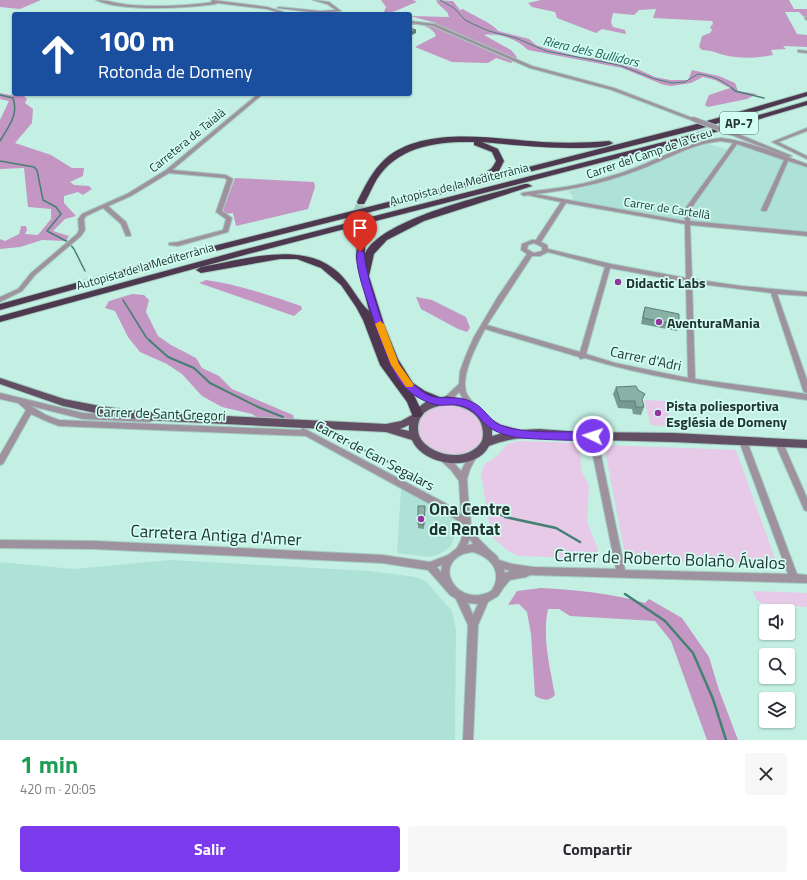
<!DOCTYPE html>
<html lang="es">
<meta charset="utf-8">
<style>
body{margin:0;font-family:"Titillium Web",sans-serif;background:#f7f7f7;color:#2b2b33;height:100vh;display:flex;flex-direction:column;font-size:15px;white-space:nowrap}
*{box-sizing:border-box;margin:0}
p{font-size:13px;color:#7c7c81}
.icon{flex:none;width:22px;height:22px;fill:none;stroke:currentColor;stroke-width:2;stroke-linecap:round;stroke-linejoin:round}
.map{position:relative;height:740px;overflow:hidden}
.sheet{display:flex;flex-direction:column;background:#fff;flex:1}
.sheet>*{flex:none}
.banner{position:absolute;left:12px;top:12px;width:400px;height:84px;border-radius:4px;box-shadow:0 1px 3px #0004;background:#1a4fa0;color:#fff;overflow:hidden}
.buttons{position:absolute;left:759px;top:604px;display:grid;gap:8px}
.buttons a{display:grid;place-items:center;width:36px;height:36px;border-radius:4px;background:#fff;box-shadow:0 1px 3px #0004;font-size:20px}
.pin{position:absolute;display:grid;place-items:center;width:34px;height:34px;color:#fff;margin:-41px -17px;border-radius:50% 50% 50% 0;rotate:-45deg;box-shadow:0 0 4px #0007}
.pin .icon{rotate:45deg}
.me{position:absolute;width:44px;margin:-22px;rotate:274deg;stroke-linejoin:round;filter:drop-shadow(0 0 3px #0008)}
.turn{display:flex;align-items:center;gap:14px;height:84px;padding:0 20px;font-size:18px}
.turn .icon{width:52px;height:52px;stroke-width:2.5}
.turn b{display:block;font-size:28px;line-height:34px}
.round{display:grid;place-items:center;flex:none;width:42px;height:42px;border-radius:4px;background:#f7f7f7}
.summary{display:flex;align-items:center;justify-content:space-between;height:68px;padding:0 20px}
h1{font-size:24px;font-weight:700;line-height:30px;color:#1e9e55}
.button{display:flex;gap:8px;margin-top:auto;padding:8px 20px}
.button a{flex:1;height:46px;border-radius:4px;background:#7c3aed;color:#fff;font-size:16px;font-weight:700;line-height:46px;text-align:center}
.button a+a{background:#f7f7f7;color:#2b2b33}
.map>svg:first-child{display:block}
.built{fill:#afe2d6}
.green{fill:#e7c9e8}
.forest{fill:#c396c4}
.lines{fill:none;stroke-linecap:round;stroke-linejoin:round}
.stream-far3{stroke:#448173;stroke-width:1}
.stream-far2{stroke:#448173;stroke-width:1.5}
.stream-far1{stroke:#448173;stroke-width:2}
.stream{stroke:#448173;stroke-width:2.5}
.highway-tunnel{stroke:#a4cbc0;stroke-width:10;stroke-dasharray:10 4.5;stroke-linecap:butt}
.minor-casing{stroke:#a4cbc0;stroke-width:2}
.major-casing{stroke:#a4cbc0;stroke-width:2}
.highway-casing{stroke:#a4cbc0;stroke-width:2}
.minor{fill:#9e929e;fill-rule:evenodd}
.major{fill:#634f63;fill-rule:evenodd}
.highway{fill:#4e384f;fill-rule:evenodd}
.minor-bridge-casing{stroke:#a4cbc0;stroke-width:6;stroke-linecap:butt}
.minor-bridge{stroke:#9e929e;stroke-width:4.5}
.wall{fill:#769990}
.shaded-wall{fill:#607d75}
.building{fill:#89b2a7;stroke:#607d75}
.route{fill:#7c3aed;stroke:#51269a}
.slow{fill:#f59e0b}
.poi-dot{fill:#95349c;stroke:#d1fdf2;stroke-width:1.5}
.labels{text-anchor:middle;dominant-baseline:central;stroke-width:3.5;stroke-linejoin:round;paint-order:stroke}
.far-street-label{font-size:12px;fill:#243530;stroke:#d1fdf2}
.far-water-label{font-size:13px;font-style:italic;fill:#205f53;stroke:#d1fdf2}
.shield{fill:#d1fdf2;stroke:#58716a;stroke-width:1}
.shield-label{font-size:13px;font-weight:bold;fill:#243530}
.poi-label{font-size:14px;font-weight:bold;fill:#243530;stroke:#d1fdf2;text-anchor:start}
.street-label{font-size:14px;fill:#243530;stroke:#d1fdf2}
.near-poi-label{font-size:17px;font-weight:bold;fill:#243530;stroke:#d1fdf2;text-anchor:start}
.near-street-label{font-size:17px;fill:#243530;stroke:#d1fdf2}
</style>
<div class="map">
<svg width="807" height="740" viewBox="0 0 807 740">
<rect width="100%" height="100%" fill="#c4f0e4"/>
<g class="built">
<path d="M708,144L733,151L738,144L807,167V233L675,220L572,201L573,196L568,191L615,179L691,149Z"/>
<path d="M401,489L454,518L458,526L451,546L440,554L429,557L397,553Z"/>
<path d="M171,560L369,571L416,577L426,581L452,611L456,630L455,740H0V562L73,569Z"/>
</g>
<g class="green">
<path d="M644,400L665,401L672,427L651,425Z"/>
<path d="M441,405C475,400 502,439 465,453C428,467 393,418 441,405Z"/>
<path d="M520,441L580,443L581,470L589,486L587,522L598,549L597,559L518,556L508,551L491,536L481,473L485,464L497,456L507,444Z"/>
<path d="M604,445L736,450L777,564L626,560Z"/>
<path d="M753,591L807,593V607L761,603L756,599Z"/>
</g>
<g class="forest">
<path d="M0,0H41L20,9L0,7Z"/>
<path d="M381,0H413L417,2C407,5 392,15 384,12L386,7Z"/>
<path d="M436,0L453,1L460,10L463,9C472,15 494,24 498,31L529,39L536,45L545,48L580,57L609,59L629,65L655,77L670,80H688L692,70L719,76L735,83L738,91L757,94L747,99L708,107L705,105L709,95L730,88L715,80L703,77L691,83L672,86L664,85L622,68L528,50C517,39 500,33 484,35L511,50L517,57L511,63L496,58L488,63L452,62L415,47L436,36C433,26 419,24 410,25V22L436,23L410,16L449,17C448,9 439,8 436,0Z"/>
<path d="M541,0H789L794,9H807V20L799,12H785L797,34L807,35V47L783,46L786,49L771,50L773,55C757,58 740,59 724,55C716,53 711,50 702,50L699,47L702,36L710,33L712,30L710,27L713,24L712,21L653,18L656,9L639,10L634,15L613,13L611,22L613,27L625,30L626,34L602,29L596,33L557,18L555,12L532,7L528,3Z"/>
<path d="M0,93L15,96L22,94L27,99L25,103L33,109L32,123L15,143L51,155L72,168H84L83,176L70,182L74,185L89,186L92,189L83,195L78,192L64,196V203L76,216L65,219L53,231L69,236L66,241L42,240L20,247L0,249V239L5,241L19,234L21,226H26L27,230L25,234L38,235L51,219V209L28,207L24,168L0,169V120L9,101L0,99Z"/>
<path d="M235,178L314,182L315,187L308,209L236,226L233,213L225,214L223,210Z"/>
<path d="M206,280C236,284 272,296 301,306L302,309L294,316L199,283Z"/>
<path d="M132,294L144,295L149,300L146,312L158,336L171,345L196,358L202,368L219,376L232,389L293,415L294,419H259L252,414L222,407L202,396L182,374L167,364L140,352L128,337L115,311L105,308L109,301Z"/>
<path d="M416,297L432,300L466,317L470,328L467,332L458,329L421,309Z"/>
<path d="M541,588C576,590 611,593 645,603L649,599L682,618L709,657L719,690L738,740H707L671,641L655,621L570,616L559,609H548C542,636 550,668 555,695C548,702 543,700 535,696L531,634L527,612L519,604L508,605L517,591Z"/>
</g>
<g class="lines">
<path class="stream-far3" d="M440,0L454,8L465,20L473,24L489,31L516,38L546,51L619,65L655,79L672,83L685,82L698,74C713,76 722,80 733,89"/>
<g class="stream-far2">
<path d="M732,88L735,91L764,98"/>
<path d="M0,95L13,98C19,115 8,127 0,141"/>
<path d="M0,161L34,167L37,170L43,200L56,207L61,214L47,231L68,242L74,249L85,271"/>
<path d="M123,300L146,337L150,341"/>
</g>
<g class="stream-far1">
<path d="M149,340L168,357L194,368L210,383L258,407L283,417"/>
<path d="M349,443L397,466L433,487"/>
<path d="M491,511L509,518"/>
</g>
<g class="stream">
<path d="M505,517L556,528L580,542"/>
<path d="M625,594L665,621L693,653L713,699L726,740"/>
</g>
<path class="highway-tunnel" d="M355,229L361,202"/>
<defs>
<g id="minor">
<path d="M96,0C107,0 119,4 130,5C158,7 186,6 214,2H211L212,0L267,7L290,14H284L267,9L217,3L216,4C187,8 122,12 96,0Z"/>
<path d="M313,0L329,2L341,11L320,13L277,8L279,7L320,11L336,10L327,4Z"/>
<path d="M806,17H807V20L805,19Z"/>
<path d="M410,21L435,24L532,66L614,88L695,119L691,120L612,90L530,68L433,26L410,23Z"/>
<path d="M798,50L807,51V53L798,52Z"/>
<path d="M258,94H263L172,170L226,175L233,179L222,211L232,218L228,232L178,246L169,245V243L178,242L223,230L226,219L216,212L227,180L225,178L169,173L131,196L108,206L126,222L131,235L130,236H126L121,224L103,208L86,216L84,219L85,230L81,236L35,275L22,291L0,302V297L18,289L31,273L77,234L79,230L78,219L82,214L127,194L166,170Z"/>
<path d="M807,128V131L778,142L807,156V159L772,142Z"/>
<path d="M729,132H733L792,156L788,157L729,134Z"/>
<path d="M721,138C749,141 781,155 807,164V167L788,161L767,210L766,211H762L761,210L784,160L737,144L690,210V221L807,232V236L690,225L692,279L741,286L807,292V296L777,294L807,380V393L804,392L803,390L771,293L692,283L695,379L807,394V400C732,389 657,380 585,358L580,359L579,357L485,329C477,344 461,374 466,392C468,397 472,401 475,405L474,407H468L459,392L450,402H444L443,400L444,398L459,384L460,371L466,355L474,337L497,298L527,254L521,250L522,244L532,240H536L561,202L527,195L524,196L521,194L522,193C538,190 555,189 571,186C588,183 604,178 621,173C655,162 685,142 721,138ZM721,141L733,143L684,210L685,221L535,194C569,190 601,184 633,172C663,162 689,144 721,141ZM566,203L685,224L686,278L611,264L548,249L547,245L541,242ZM534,243L542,247V251L534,253L527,249L528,245ZM548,252L605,267L580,352L487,325L532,256H540ZM610,268L686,282L688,378L615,363L586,354Z"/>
<path d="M0,393L83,413L149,416L152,417L153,419L152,421L149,422L83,419L31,406L46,415L59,420L300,430L303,428L445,503L461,514L459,481L451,470L439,459L440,457C448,455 456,465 461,471L471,452L474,451L477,452L478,454L470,469L467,479L468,496L471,524L473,529L478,538L489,549L497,556L499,560L512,564L533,567L616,569L589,436L590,434L593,433L596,434L597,436L625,570L788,574L739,441L740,439L743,438L746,439L747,441L797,574L807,575V583L530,575L526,577L510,580L504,587L498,596L488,602L478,625L473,740H463L468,625L456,599L450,595L428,570L382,563L95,549L0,548V540L95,541L382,555L430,562L448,555L457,548L461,540L464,528L463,524L439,509L306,436L59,426L46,421L31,414L3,464L0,465V455L26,410L18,403L0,399ZM470,539L473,544L467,545ZM473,552C486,556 498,565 496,580C495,584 494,588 491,591C487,594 483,594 479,595C454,598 437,567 461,555C464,553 469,553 473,552ZM442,565L441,572L437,567ZM504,569L510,571L505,573ZM468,603L478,604L473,615Z"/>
<path d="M779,440L782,441L783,443L807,498V511L804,510L803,507L775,443L776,441Z"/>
</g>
<path id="major" d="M0,378L64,399L100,406L145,412L386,424L401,421L412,415L416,409L427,401L447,396L466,400L478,406L488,418L501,425L520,430L539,429L581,432L674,433L807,440V448C736,445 665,441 594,440C557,439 524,432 489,446C475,473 423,466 412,440L386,432L145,420L100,414L63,406L0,384ZM447,404C464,406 483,413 483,434C483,438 482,442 479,445C465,461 437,456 424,443C420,439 418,434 418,429C418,411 432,407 447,404ZM409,425V431L400,429ZM492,429L503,433L492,436Z"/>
<g id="highway">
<path d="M807,92V96L699,129L172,262L0,310V304L166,258L483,178L480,176C488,169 490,173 496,161L492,152L474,145V142C438,141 398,146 377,179C372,187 369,196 364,204H358L357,202C365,186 372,171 385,159C424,125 495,139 542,142C564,143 587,143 609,141L613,143C599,154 504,144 482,142L498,149L504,161L498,173L489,177L693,125Z"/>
<path d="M807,101V105L692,139L248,254L0,322V316L242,250L687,136Z"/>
<path d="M525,184H528L532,186L424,221L387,240L374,254L369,276L384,324L398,359L413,383L425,391L442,398L444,401L442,404L438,405L414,395L423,414L421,417H413L407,402L380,365L363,320L356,307L341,285L321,268L297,259H280L201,273L196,270L201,267C244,260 303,239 339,273C351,284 358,301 369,311L356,257L359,225H365L366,227L365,253C383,218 487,195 525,184Z"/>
</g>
</defs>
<use href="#minor" class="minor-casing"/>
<use href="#major" class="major-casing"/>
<use href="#highway" class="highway-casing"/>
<use href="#minor" class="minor"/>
<use href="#major" class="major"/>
<use href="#highway" class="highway"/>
<defs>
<path id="minor-bridge" d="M693,119L731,133"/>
</defs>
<use href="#minor-bridge" class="minor-bridge-casing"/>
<use href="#minor-bridge" class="minor-bridge"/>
</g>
<g class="wall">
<path d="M645,307L679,325L677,331L641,324L643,313Z"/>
<path d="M616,387L642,400L644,407L641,415L633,414L632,409L618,408L613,394Z"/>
<path d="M418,506H425L424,529L418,528Z"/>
</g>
<path class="shaded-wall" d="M416,30V33L410,36V32Z"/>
<g class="building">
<path d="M410,28L416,30L410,32Z"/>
<path d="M645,307L679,314V325L643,318Z"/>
<path d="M636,386L638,390L645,394L642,399L644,407H636L635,401H620L616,387Z"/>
<path d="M418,506H425L424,525L418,524Z"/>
</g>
<path class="route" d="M358,250L364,252C365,277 393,360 409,380C414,385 422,392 428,395C441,401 457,394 472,402C484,407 489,420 500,425C525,435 566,431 593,432L598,436L597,439C587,442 534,439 521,438C512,437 500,434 492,429C481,423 477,411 465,407C455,403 447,406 438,405C425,403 410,394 402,384C387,364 376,326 368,303C364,291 353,261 358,250Z"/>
<path class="slow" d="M380,321L384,324L399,364L414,385L412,387H406L391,365L375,324Z"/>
<g class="poi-dot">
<circle cx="618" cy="282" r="4"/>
<circle cx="659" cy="322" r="4"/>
<circle cx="658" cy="413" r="4"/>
<circle cx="421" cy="519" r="4"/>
</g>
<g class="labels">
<g class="far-street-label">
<text transform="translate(187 140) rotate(-39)">Carretera de Taialà</text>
<text transform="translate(649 153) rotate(-19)">Carrer del Camp de la Creu</text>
<text transform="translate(459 184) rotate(-14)">Autopista de la Mediterrània</text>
<text transform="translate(667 208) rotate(9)">Carrer de Cartellà</text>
<text transform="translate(145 266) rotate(-16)">Autopista de la Mediterrània</text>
</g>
<g class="far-water-label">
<text transform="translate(591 51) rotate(13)">Riera dels Bullidors</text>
</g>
<rect class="shield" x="720" y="112" width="38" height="22" rx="3"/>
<g class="shield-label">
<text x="739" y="123">AP-7</text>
</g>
<g class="poi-label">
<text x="626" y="282">Didactic Labs</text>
<text x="667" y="322">AventuraMania</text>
<text x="666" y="405">Pista poliesportiva<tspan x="666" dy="16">Església de Domeny</tspan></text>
</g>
<g class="street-label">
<text transform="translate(646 358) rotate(12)">Carrer d'Adri</text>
<text transform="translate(161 413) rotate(2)">Carrer de Sant Gregori</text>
<text transform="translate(375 455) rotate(28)">Carrer de Can Segalars</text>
</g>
<g class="near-poi-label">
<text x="429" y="509">Ona Centre<tspan x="429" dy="20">de Rentat</tspan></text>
</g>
<g class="near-street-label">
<text transform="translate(216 535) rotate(3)">Carretera Antiga d'Amer</text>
<text transform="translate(670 559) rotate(2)">Carrer de Roberto Bolaño Ávalos</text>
</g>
</g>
</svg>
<div class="buttons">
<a><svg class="icon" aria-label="sound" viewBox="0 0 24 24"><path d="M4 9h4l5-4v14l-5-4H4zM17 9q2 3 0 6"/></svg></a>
<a><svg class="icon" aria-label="search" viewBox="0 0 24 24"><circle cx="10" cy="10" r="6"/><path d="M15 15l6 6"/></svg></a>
<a><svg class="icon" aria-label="layers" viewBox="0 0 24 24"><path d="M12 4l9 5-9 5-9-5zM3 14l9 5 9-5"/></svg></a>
</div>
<div class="pin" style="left:360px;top:252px;background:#d93025"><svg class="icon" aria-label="arrive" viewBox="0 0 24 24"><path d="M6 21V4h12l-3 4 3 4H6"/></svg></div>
<svg class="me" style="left:593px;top:436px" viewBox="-20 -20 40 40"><circle r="17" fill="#7c3aed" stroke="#fff" stroke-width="3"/><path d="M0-11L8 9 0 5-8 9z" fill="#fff"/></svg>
<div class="banner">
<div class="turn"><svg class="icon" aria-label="ahead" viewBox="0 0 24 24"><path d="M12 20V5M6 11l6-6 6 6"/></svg><div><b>100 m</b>Rotonda de Domeny</div></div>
</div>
</div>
<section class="sheet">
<div class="summary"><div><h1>1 min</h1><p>420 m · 20:05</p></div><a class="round"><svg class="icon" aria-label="close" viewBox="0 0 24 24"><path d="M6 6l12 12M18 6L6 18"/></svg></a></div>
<div class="button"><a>Salir</a><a>Compartir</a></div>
</section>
